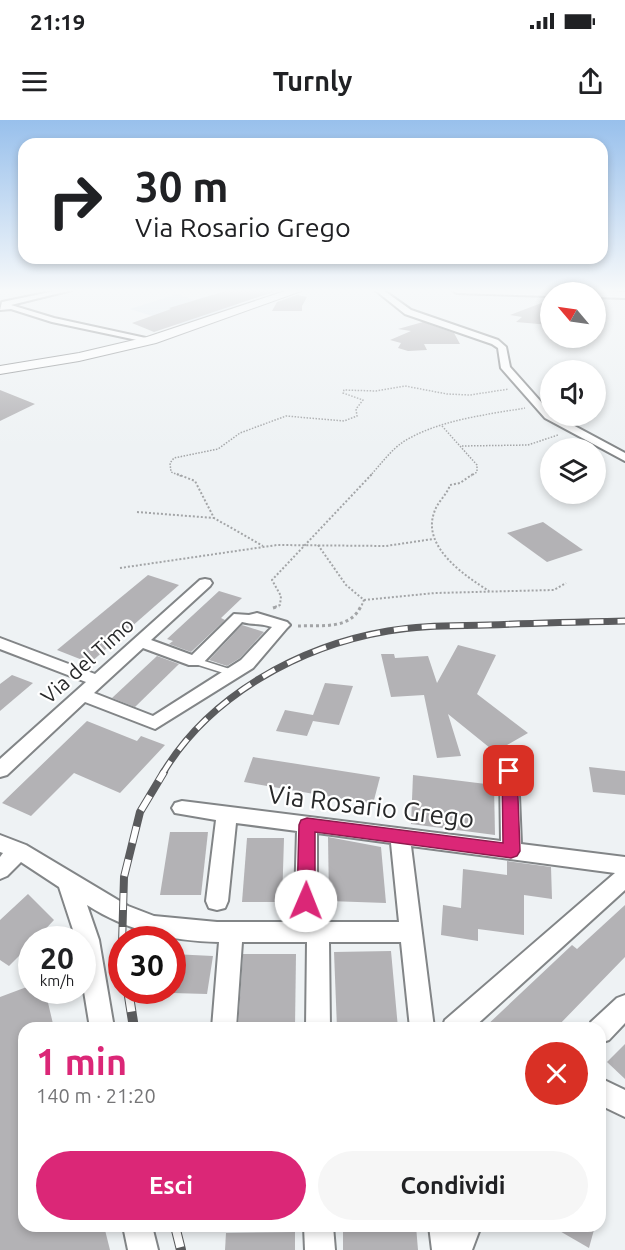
<!DOCTYPE html>
<html lang="it">
<meta charset="utf-8">
<style>
body{margin:0;font-family:Ubuntu,sans-serif;background:#f6f6f6;color:#202124;height:100vh;display:flex;flex-direction:column;font-size:22px;white-space:nowrap}
*{box-sizing:border-box;margin:0}
p{font-size:20px;color:#757577}
.icon{flex:none;width:33px;height:33px;fill:none;stroke:currentColor;stroke-width:2;stroke-linecap:round;stroke-linejoin:round}
.map{position:relative;flex:1;overflow:hidden}
.drawer{position:absolute;left:18px;top:902px;width:588px;height:210px;display:flex;flex-direction:column;background:#fff;border-radius:18px;box-shadow:0 3px 9px #0003}
.drawer>*{flex:none}
.top-card{position:absolute;left:18px;top:18px;width:590px;height:126px;border-radius:18px;box-shadow:0 3px 9px #0003;background:#fff;color:#202124;overflow:hidden}
.needle{width:39px;rotate:299deg}
.tools{position:absolute;left:540px;top:162px;display:grid;gap:12px}
.tools a{display:grid;place-items:center;width:66px;height:66px;border-radius:50%;background:#fff;box-shadow:0 3px 9px #0003;font-size:30px}
.speed{position:absolute;left:18px;top:806px;display:flex;gap:12px;font-size:30px;font-weight:700;text-align:center}
.speed>*{display:grid;place-content:center;width:78px;height:78px;border-radius:50%;background:#fff;box-shadow:0 3px 9px #0003;line-height:1}
.speed small{font-size:15px;font-weight:400}
.speed .limit{border:9px solid #d22;background:#fff;color:#111}
.pin{position:absolute;display:grid;place-items:center;width:51px;height:51px;color:#fff;margin:-26px;border-radius:12px;box-shadow:0 3px 9px #0006}
.me{position:absolute;width:66px;margin:-33px;rotate:1deg;stroke-linejoin:round;filter:drop-shadow(0 0 4px #0008)}
.turn{display:flex;align-items:center;gap:21px;height:126px;padding:0 18px;font-size:27px}
.turn .icon{width:78px;height:78px;stroke-width:2.5}
.turn b{display:block;font-size:42px;line-height:51px}
.round{display:grid;place-items:center;flex:none;width:63px;height:63px;border-radius:32px;background:#f6f6f6}
.headline{display:flex;align-items:center;justify-content:space-between;height:102px;padding:0 18px}
h1{font-size:36px;font-weight:700;line-height:45px;color:#db2777}
.action{display:flex;gap:12px;margin-top:auto;padding:12px 18px}
.action a{flex:1;height:69px;border-radius:36px;background:#db2777;color:#fff;font-size:24px;font-weight:700;line-height:69px;text-align:center}
.action a+a{background:#f6f6f6;color:#202124}
.status{display:flex;justify-content:space-between;align-items:center;height:42px;padding:0 30px;background:#fff;direction:ltr}
.status svg{height:16px;fill:currentColor}
header{display:flex;justify-content:space-between;align-items:center;height:78px;padding:0 18px;background:#fff;font-size:27px;font-weight:700}
.map>svg:first-child{display:block}
.built{fill:#dce6ee}
.building{fill:#b3b2b5}
.lines{fill:none;stroke-linecap:round;stroke-linejoin:round}
.lane-casing{stroke:#828587;stroke-width:3}
.street-casing{stroke:#828587;stroke-width:4}
.secondary-casing{stroke:#828587;stroke-width:4}
.primary-casing{stroke:#828587;stroke-width:2}
.path-far2{stroke:#a3a5a7;stroke-width:1.5;stroke-dasharray:1.5 1.5;stroke-linecap:butt}
.path-far1{stroke:#a3a5a7;stroke-width:2;stroke-dasharray:2 2;stroke-linecap:butt}
.path{stroke:#a3a5a7;stroke-width:3;stroke-dasharray:3 3;stroke-linecap:butt}
.lane{fill:#fff;fill-rule:evenodd}
.street{fill:#fff;fill-rule:evenodd}
.secondary{fill:#fff;fill-rule:evenodd}
.primary{fill:#fff;fill-rule:evenodd}
.rail-far2-casing{stroke:#5a5b5d;stroke-width:7}
.rail-far1-casing{stroke:#5a5b5d;stroke-width:8}
.rail-casing{stroke:#5a5b5d;stroke-width:10}
.rail-far2{stroke:#fff;stroke-width:4.5;stroke-dasharray:14;stroke-linecap:butt}
.rail-far1{stroke:#fff;stroke-width:6;stroke-dasharray:17;stroke-linecap:butt}
.rail{stroke:#fff;stroke-width:8;stroke-dasharray:22;stroke-linecap:butt}
.route{fill:#db2777;stroke:#8e194d;stroke-width:1.5}
.labels{text-anchor:middle;dominant-baseline:central;stroke-width:4.5;stroke-linejoin:round;paint-order:stroke}
.street-label{font-size:21px;fill:#28292a;stroke:#fff}
.near-street-label{font-size:26px;fill:#28292a;stroke:#fff}
</style>
<div class="status"><b>21:19</b><svg viewBox="0 0 49 12"><path d="M0 12V9h3v3zM5 12V6h3v6zM10 12V3h3v9zM15 12V0h3v12zM26 1h20v11H26zM47 4h2v5h-2z"/></svg></div>
<header><svg class="icon" aria-label="menu" viewBox="0 0 24 24"><path d="M4 6h16M4 12h16M4 18h16"/></svg>Turnly<svg class="icon" aria-label="share" viewBox="0 0 24 24"><path d="M12 15V3M7 8l5-5 5 5M5 13v7h14v-7"/></svg></header>
<div class="map">
<svg width="625" height="1130" viewBox="0 0 625 1130">
<rect width="100%" height="100%" fill="#eef2f4"/>
<path class="built" d="M177,174L194,180L208,176L243,187L184,206L130,189Z"/>
<g class="building">
<path d="M229,170H273V172L154,212L132,203L171,189L169,188Z"/>
<path d="M297,175L307,177L302,186V191H272L277,182Z"/>
<path d="M544,182L550,190V205L516,202L522,197L510,195Z"/>
<path d="M423,202L454,213L460,224H424L427,230L408,231L398,228L401,223L390,220L411,211L398,209Z"/>
<path d="M0,270L35,284L0,301Z"/>
<path d="M543,402L583,430L547,442L507,413Z"/>
<path d="M148,455L179,465L90,543L57,530Z"/>
<path d="M219,471L242,478L221,498L225,500L191,532L169,524L173,521L167,519Z"/>
<path d="M242,505L264,512L240,538L227,546L209,540Z"/>
<path d="M458,525L496,535L477,574L528,613L495,632L448,594L461,636L437,638L424,575L391,577L381,534H394L395,538L428,536L437,563Z"/>
<path d="M157,536L179,544L135,587L112,578Z"/>
<path d="M12,555L33,563L0,591V564Z"/>
<path d="M325,563L353,566L339,605L313,601L307,616L276,611L285,590L313,595Z"/>
<path d="M87,601L137,621L141,616L165,625L120,673L74,653L31,696L2,683Z"/>
<path d="M253,637L380,657L373,684L244,662Z"/>
<path d="M589,647L625,651V675L593,672Z"/>
<path d="M413,655L494,665L495,715L411,704Z"/>
<path d="M170,712H208L201,775H160Z"/>
<path d="M328,717L381,727L386,783L329,781Z"/>
<path d="M247,718H284L282,782H242Z"/>
<path d="M507,741L551,747L552,779L524,775V815L478,809V821L441,815L443,785L461,788L463,749L507,755Z"/>
<path d="M28,774L54,800L36,819H32V823L9,846L0,840V800Z"/>
<path d="M625,785V837L556,908H484L572,825L577,829Z"/>
<path d="M391,831L398,908H337L334,832Z"/>
<path d="M172,834L213,836L207,874L172,873Z"/>
<path d="M243,834H296L295,908H238Z"/>
<path d="M32,865V870H45L54,908H24V1106H104L110,1130H0V877Z"/>
<path d="M625,924V959L607,942Z"/>
<path d="M343,1106H416L418,1130H343Z"/>
<path d="M551,1106H595L589,1128Z"/>
<path d="M295,1112V1130H225L226,1113Z"/>
</g>
<g class="lines">
<defs>
<path id="lane" d="M195,538L236,551L237,553L233,556L192,543L191,541L192,539Z"/>
<g id="street">
<path d="M60,170H72L11,185L54,198L155,220L151,223L52,202L11,189L0,190L2,182Z"/>
<path d="M375,170H383L411,190L498,220L506,227L510,247L550,292V296H556L625,333V341L545,298L501,248L498,228L492,224L405,194Z"/>
<path d="M205,459L210,460L212,463L210,466L151,520L192,535L234,494L249,495L257,493L287,502L290,505L287,508L253,548L155,609L85,582L7,655L0,657V639L86,562L0,529V518L95,554L200,460ZM242,502C253,505 261,503 272,507L241,540L153,596L94,573L143,528L189,545H201Z"/>
<path d="M509,644L516,646L518,651L521,724L625,737V770L473,908H442L445,900L615,753L411,726L434,908H410L401,822H329L330,908H306L307,822H242L236,908H212L219,822C170,821 128,811 87,785L99,820L114,908H90L82,859V819H76L59,767L21,742L7,756L0,759V737L3,733L0,732V715L26,725L128,786L154,796L217,802H399L391,723L317,713V781L314,788L306,790L298,788L295,781L297,711L236,703L228,781L225,788L217,790L209,788L206,781L216,700L175,693L172,688L175,683L182,681L501,721L500,651L502,646Z"/>
<path d="M625,875V903L609,920L600,923V908H589L591,902L617,878Z"/>
<path d="M600,958L625,970V997L600,985Z"/>
<path d="M123,1106H152L158,1130H128Z"/>
<path d="M304,1106H333L335,1130H305Z"/>
<path d="M429,1106H481L472,1130H432Z"/>
</g>
<g id="secondary">
<path d="M452,170H534L555,172H550V176L457,173Z"/>
<path d="M596,171L625,172V178L596,177V172H592Z"/>
</g>
<path id="primary" d="M288,170H304L156,223L79,241L0,254V246L79,233L147,217Z"/>
</defs>
<use href="#lane" class="lane-casing"/>
<use href="#street" class="street-casing"/>
<use href="#secondary" class="secondary-casing"/>
<use href="#primary" class="primary-casing"/>
<g class="path-far2">
<path d="M442,306L477,345V352L471,356"/>
<path d="M462,326L528,325L558,315"/>
<path d="M181,356L171,352L170,343L174,338L218,329L240,313L286,296L344,301L357,296L356,289L363,280L343,273L344,270L376,271L405,266L447,274L470,275L509,269"/>
<path d="M370,356C380,345 391,330 403,322C438,300 485,295 525,288"/>
</g>
<g class="path-far1">
<path d="M177,354L195,361L214,398L263,426"/>
<path d="M473,354L460,363L450,365C447,375 437,382 434,393C422,427 465,456 489,471"/>
<path d="M137,392L214,398"/>
<path d="M318,425L346,465L364,480L361,487"/>
<path d="M120,448L277,425L386,426L433,419"/>
<path d="M364,480L435,473L554,470L566,463"/>
<path d="M275,487L280,485L281,476L272,460L372,354"/>
</g>
<g class="path">
<path d="M273,488L279,486"/>
<path d="M298,506C322,505 350,510 361,486"/>
</g>
<use href="#lane" class="lane"/>
<use href="#street" class="street"/>
<use href="#secondary" class="secondary"/>
<use href="#primary" class="primary"/>
<defs>
<path id="rail-far2" d="M163,653C209,576 299,526 388,511C421,505 455,506 488,505C534,503 579,502 625,501"/>
<path id="rail-far1" d="M122,824L124,757L140,692L164,652"/>
<g id="rail">
<path d="M128,870L134,908"/>
<path d="M175,1106L181,1130"/>
</g>
</defs>
<use href="#rail-far2" class="rail-far2-casing"/>
<use href="#rail-far1" class="rail-far1-casing"/>
<use href="#rail" class="rail-casing"/>
<use href="#rail-far2" class="rail-far2"/>
<use href="#rail-far1" class="rail-far1"/>
<use href="#rail" class="rail"/>
</g>
<linearGradient id="sky" x2="0" y2="1"><stop stop-color="#98c0ec"/><stop offset="0.52" stop-color="#f7f9fa"/><stop offset="1" stop-color="#f7f9fa" stop-opacity="0"/></linearGradient>
<rect width="625" height="328" fill="url(#sky)"/>
<path class="route" d="M509,645L517,651L520,731L517,736L511,738L315,712V781L312,786L306,788L300,786L297,781L299,705L301,700L307,698L503,723L502,651Z"/>
<g class="labels">
<g class="street-label">
<text transform="translate(87 540) rotate(-42)">Via del Timo</text>
</g>
<g class="near-street-label">
<text transform="translate(371 686) rotate(7)">Via Rosario Grego</text>
</g>
</g>
</svg>
<div class="tools">
<a><svg class="needle" viewBox="-14 -14 28 28"><path d="M0-13l5 13h-10z" fill="#e53935"/><path d="M0 13l5-13h-10z" fill="#757577"/></svg></a>
<a><svg class="icon" aria-label="sound" viewBox="0 0 24 24"><path d="M4 9h4l5-4v14l-5-4H4zM17 9q2 3 0 6"/></svg></a>
<a><svg class="icon" aria-label="layers" viewBox="0 0 24 24"><path d="M12 4l9 5-9 5-9-5zM3 14l9 5 9-5"/></svg></a>
</div>
<div class="speed"><div>20<small>km/h</small></div><div class="limit">30</div></div>
<div class="pin" style="left:509px;top:651px;background:#d93025"><svg class="icon" aria-label="arrive" viewBox="0 0 24 24"><path d="M6 21V4h12l-3 4 3 4H6"/></svg></div>
<svg class="me" style="left:306px;top:781px" viewBox="-20 -20 40 40"><circle r="19" fill="#fff"/><path d="M0-13L10 11 0 6-10 11z" fill="#db2777"/></svg>
<div class="top-card">
<div class="turn"><svg class="icon" aria-label="right" viewBox="0 0 24 24"><path d="M7 20v-9h11M14 6l5 5-5 5"/></svg><div><b>30 m</b>Via Rosario Grego</div></div>
</div>
<section class="drawer">
<div class="headline"><div><h1>1 min</h1><p>140 m · 21:20</p></div><a class="round" style="background:#d93025;color:#fff"><svg class="icon" aria-label="close" viewBox="0 0 24 24"><path d="M6 6l12 12M18 6L6 18"/></svg></a></div>
<div class="action"><a>Esci</a><a>Condividi</a></div>
</section>
</div>
